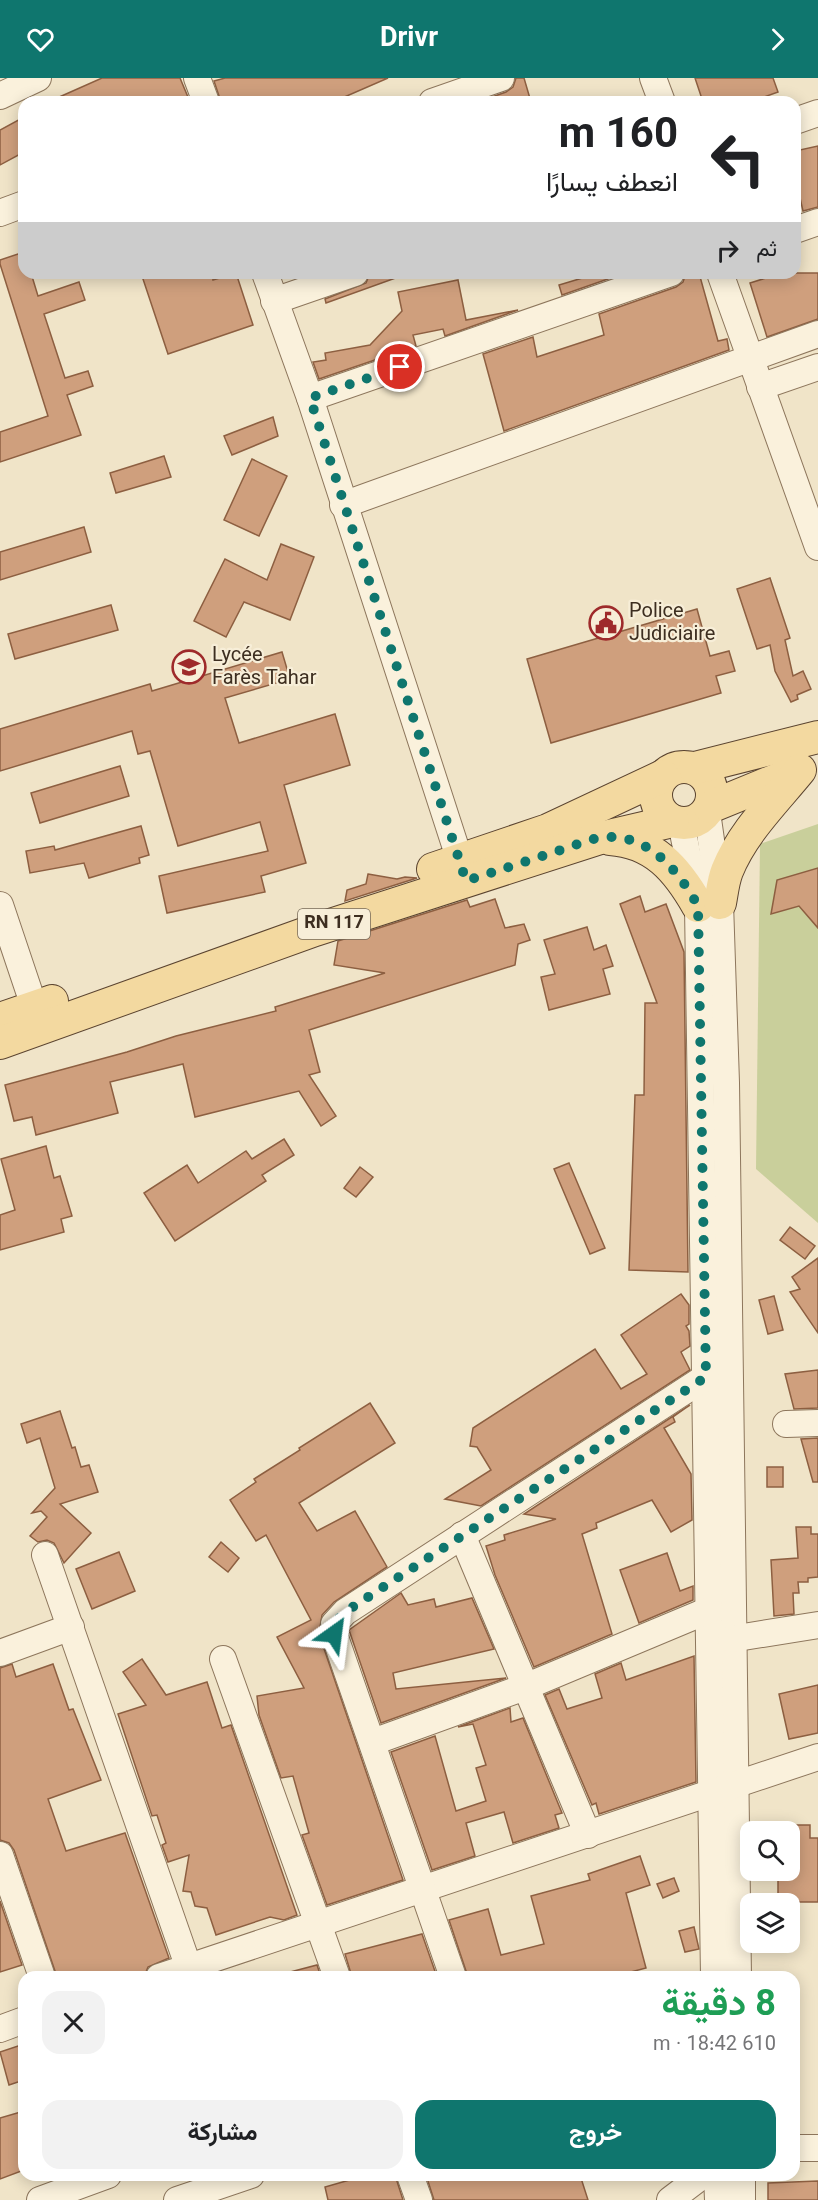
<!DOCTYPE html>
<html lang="ar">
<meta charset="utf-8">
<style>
body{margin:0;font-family:Georgia,Vazirmatn,serif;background:#f2f2f2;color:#202124;direction:rtl;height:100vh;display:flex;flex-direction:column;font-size:22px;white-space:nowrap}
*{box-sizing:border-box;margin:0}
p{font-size:20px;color:#757577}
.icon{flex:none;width:33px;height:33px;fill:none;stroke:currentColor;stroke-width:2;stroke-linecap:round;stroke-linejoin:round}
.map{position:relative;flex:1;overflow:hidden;direction:ltr}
.details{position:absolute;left:18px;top:1893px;width:782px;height:210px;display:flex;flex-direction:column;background:#fff;border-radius:18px;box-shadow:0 3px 15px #0003;direction:rtl}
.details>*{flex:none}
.hud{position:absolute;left:18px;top:18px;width:783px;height:183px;border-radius:18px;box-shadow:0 3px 15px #0003;direction:rtl;background:#fff;color:#202124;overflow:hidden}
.controls{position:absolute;left:740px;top:1743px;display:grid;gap:12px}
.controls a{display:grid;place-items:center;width:60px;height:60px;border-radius:12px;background:#fff;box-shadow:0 3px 15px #0003;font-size:30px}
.pin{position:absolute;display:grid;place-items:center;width:51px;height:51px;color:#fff;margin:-26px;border:3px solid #fff;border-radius:50%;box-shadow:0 2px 6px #0007}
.me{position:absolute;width:66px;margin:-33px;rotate:31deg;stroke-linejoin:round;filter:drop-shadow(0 0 4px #0008)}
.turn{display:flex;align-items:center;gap:21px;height:126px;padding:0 24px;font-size:27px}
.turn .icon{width:78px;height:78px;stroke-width:2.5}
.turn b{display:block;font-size:42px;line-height:51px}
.then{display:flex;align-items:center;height:57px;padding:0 24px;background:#0003;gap:12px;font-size:22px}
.round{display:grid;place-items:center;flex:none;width:63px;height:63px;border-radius:18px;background:#f2f2f2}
.summary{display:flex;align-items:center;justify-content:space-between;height:102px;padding:0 24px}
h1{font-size:36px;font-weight:700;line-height:45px;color:#1e9e55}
.cta{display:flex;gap:12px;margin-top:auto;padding:12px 24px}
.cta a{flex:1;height:69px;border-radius:18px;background:#0f766e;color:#fff;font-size:24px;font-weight:700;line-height:69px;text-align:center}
.cta a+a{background:#f2f2f2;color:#202124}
header{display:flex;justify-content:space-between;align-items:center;height:78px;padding:0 24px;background:#0f766e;color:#fff;font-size:27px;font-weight:700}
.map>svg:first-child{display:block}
.green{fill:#c9cf9b}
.building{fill:#cf9f7d;stroke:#8d5f41;stroke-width:1.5}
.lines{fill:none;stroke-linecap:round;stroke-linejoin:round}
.minor-casing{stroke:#8d765c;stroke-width:28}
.major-casing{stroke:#5b4430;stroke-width:34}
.minor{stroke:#faf1dc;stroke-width:26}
.major{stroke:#f3d9a0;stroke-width:32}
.route{stroke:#0f766e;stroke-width:10;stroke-dasharray:0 18}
.labels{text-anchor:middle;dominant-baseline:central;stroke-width:4.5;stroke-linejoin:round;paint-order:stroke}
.shield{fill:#f7eed8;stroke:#756857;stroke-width:1.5}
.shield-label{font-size:18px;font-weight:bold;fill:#3d2e20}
.poi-label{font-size:20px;fill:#3d2e20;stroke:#f7eed8;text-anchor:start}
</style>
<header><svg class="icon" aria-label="forward" viewBox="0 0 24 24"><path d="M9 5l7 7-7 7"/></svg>Drivr<svg class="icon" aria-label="heart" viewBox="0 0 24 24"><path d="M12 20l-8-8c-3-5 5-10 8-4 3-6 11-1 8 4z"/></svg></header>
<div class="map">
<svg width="818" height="2122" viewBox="0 0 818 2122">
<rect width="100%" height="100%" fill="#f0e4c8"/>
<path class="green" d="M818,746V1145L756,1091L760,766Z"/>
<g class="building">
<path d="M102,0H180L190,24H48Z"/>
<path d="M225,0H388L333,24H221L214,3Z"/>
<path d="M516,0H524L531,24H478L506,14L513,9Z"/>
<path d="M695,0H773L778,14L750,24H703Z"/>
<path d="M24,39V74L0,87V52Z"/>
<path d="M818,68V129L803,133L800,120L795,121V73Z"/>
<path d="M24,174V195H31L38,218L79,204L85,222L44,236L65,300L88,293L93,308L67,317L81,357L0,384V354L48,338L0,186V182Z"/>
<path d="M141,195H212L213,202L236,195L253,247L168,276Z"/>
<path d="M370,195H404V197L326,225L325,221L366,205Z"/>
<path d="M599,195H625L562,217L559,207Z"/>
<path d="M686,195H699L718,263L727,261L729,272L504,353L483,276L533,259L537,279L604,257L599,236L676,209L683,204Z"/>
<path d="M782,195H818V241L767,259L750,205Z"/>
<path d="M458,202L466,242L518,232L445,258L443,251L413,257L416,268L319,301L313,284L326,282L325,275L370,267L402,233L398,214Z"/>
<path d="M273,339L278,358L232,377L224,358Z"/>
<path d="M164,378L171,399L116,415L110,395Z"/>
<path d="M252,381L287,398L259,458L224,442Z"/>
<path d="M84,449L91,474L0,502V474Z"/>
<path d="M281,466L314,479L290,542L244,524L226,559L194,543L225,481L267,502Z"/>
<path d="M770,500L790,560L785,562L793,598L803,593L811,611L797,617L798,621L791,624L775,593L770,567L757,571L737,511Z"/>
<path d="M111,527L118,552L15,581L8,556Z"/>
<path d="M697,531L710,578L729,573L735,593L716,598L721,615L551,665L527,581Z"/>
<path d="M282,574L290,601L225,620L239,665L335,636L350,687L284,707L306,785L261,798L265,814L167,835L159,798L268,773L260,744L178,768L150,673L138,676L132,653L0,693V651L150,606L152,613Z"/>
<path d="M120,688L129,718L40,745L31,715Z"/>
<path d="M141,748L149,777L139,780L140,785L89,800L84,785L30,795L26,773L54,768L55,772Z"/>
<path d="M818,790V850L799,828L771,836L777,802Z"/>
<path d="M368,796L397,801L405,799L417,800L345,823L347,812L366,806Z"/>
<path d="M640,818L645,834L666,826L684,874L688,1194L629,1192L635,1017H644L645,925H657L620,826Z"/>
<path d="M495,821L505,850L524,846L530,862L518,866L515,887L309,952L320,994L309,997L336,1038L321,1048L299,1013L195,1039L183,986L110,1004L118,1035L36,1057L32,1039L14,1043L5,1007L127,974L176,958L276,933L275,929L385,895L334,887L338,863L467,822L470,829Z"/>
<path d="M587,849L594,872L606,867L613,888L603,891L610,916L549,932L541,899L555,896L544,862Z"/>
<path d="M284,1061L294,1077L262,1097L266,1103L175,1163L144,1115L187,1087L198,1105L246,1073L252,1081Z"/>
<path d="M46,1068L54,1100L60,1098L72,1138L61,1141L64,1154L0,1172V1137L15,1132L1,1081Z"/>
<path d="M569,1085L605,1170L590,1176L554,1091Z"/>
<path d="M360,1089L373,1099L356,1119L344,1110Z"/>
<path d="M790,1149L815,1168L805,1181L780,1162Z"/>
<path d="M818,1180V1255L790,1214L800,1211L792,1199Z"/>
<path d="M681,1216L689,1227V1246L686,1248L689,1253L690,1268L681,1274L690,1292L481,1428L445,1421L491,1392L477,1369L470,1368L473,1350L595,1271L621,1311L647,1296L621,1257Z"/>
<path d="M774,1218L783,1252L768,1256L759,1222Z"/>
<path d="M818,1292V1330L794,1331L785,1296Z"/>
<path d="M370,1325L395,1365L299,1425L317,1453L355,1433L387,1489L334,1524L322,1537L319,1556L403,1802L327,1827L302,1757L309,1755L293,1698L281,1700L259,1637L257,1618L304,1610L277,1559L311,1542L266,1457L256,1463L230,1422L256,1404L254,1401L300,1372L299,1370Z"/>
<path d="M690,1327L673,1339L675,1344L664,1350L691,1396L692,1442L671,1454L652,1422L596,1445L597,1450L582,1456L612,1556L534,1589L495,1497L486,1468L505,1462L504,1457L556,1441L524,1436Z"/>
<path d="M60,1333L72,1370L75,1369L81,1389L89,1387L98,1414L60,1426L91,1455L64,1485L54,1465L47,1462L38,1464L30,1458L47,1439L41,1433L32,1435L55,1410L40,1360L27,1365L21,1346Z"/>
<path d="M818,1360V1404H813L801,1361Z"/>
<rect x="767" y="1389" width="16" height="20"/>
<path d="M796,1449H811V1456H818V1499L808,1500V1504H798L799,1515H793L794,1536L774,1538L771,1482L798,1480Z"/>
<path d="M221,1464L239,1480L228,1494L209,1479Z"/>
<path d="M119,1474L135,1513L92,1531L76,1491Z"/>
<path d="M667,1475L680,1513L693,1508V1522L639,1545L620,1492Z"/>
<path d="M401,1515L408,1527L434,1521L436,1529L472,1520L494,1571L393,1595L396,1611L506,1600L381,1645L349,1552Z"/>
<path d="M694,1578L696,1704L599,1736L596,1725L592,1727L545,1617L559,1611L567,1631L602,1620L595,1596L621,1585L626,1602Z"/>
<path d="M142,1581L166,1617L207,1604L222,1650L231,1647L297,1837L284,1842L270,1839L216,1857L207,1830L195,1828L191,1814L183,1813L189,1777L168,1784L162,1767L166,1765L157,1737L152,1738L118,1636L146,1627L123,1594Z"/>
<path d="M12,1586L16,1599L53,1586L69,1632L73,1631L101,1702L48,1721L66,1773L125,1755L169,1880L148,1889L144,1899H57L14,1772L9,1765L0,1762V1590Z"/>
<path d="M818,1607V1655L789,1661L779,1616Z"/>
<path d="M510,1630L511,1644L523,1640L562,1735L555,1737L559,1750L513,1765L504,1734L466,1745L475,1778L432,1792L391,1674L435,1658L456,1733L486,1723L476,1690L486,1687L473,1646L458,1649Z"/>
<path d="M790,1747H810V1760H818V1824H778V1792L790,1791Z"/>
<path d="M640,1778L650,1807L626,1815L646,1890L612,1899H468L449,1842L488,1831L501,1877L544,1866L531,1818L590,1802L588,1796Z"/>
<path d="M674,1800L679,1813L663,1820L657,1806Z"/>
<path d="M0,1823L22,1887L0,1894Z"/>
<path d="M694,1849L699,1871L685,1874L679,1853Z"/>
<path d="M422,1856L437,1899H352L345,1876Z"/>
<path d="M317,1887L321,1899H291L290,1894Z"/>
<path d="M24,1966V2002L9,2007L0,1974Z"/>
<path d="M24,2033V2092L0,2101V2040Z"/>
<path d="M359,2097H395L403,2122H328L325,2109L360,2099Z"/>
<path d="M426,2097H580L588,2122H434Z"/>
<path d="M818,2103V2122H768V2105Z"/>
</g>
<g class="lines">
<defs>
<g id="minor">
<path d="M197,0L206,24"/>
<path d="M653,0L662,24"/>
<path d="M0,18L38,0"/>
<path d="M432,24L501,0"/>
<path d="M795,43L818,35"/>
<path d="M0,135L24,126"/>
<path d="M795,152L818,144"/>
<path d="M265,195L310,320L465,798"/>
<path d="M720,195L818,469"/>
<path d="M274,223L355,195"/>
<path d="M760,309L818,289"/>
<path d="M310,320L671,195"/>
<path d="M343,427L818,256"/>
<path d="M707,734L720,825L726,1005L738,1899"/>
<path d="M681,745L698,828L714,1899"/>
<path d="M0,827L40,946"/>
<path d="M786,1346L818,1345"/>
<path d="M462,1457L588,1757"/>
<path d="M45,1477L192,1899"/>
<path d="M731,1561L818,1547"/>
<path d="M0,1575L71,1549"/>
<path d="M223,1581L337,1899"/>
<path d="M373,1664L525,1609L709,1532"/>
<path d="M0,1777L42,1899"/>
<path d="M159,1899L818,1679"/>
<path d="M453,1899L334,1556V1546L345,1534L706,1299"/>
<path d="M0,1951L24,1942"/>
<path d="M794,2070H818"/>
<path d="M410,2097L419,2122"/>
<path d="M717,2097L718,2122"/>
<path d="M742,2097V2122"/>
<path d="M40,2122L108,2097"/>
<path d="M177,2122L251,2097"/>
<path d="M670,2122L703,2097"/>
</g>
<g id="major">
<circle cx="684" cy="717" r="28"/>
<path d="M695,690L818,659"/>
<path d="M710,729L798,693"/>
<path d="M610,761C654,764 677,791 698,828"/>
<path d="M433,791L548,752L663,698"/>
<path d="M720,825C722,815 723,803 727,793C742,755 774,724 800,692"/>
<path d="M0,941L52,923"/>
<path d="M0,965L315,852L600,760L673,743"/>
</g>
</defs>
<use href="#minor" class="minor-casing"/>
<use href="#major" class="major-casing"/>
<use href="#minor" class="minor"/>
<use href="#major" class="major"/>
</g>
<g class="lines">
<path class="route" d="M334,1556V1546L345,1534L706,1299L698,828C678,792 646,752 598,760C584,763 569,770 554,774C525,784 496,793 466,803L310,320L400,289"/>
</g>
<defs>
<symbol id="civic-ring" viewBox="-11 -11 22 22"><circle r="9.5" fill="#f7eed8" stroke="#9e2a2b" stroke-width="1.5"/><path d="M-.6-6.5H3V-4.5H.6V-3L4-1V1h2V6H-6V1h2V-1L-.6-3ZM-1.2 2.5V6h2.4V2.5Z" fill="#9e2a2b"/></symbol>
<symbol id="school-ring" viewBox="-11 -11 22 22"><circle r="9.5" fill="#f7eed8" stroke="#9e2a2b" stroke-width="1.5"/><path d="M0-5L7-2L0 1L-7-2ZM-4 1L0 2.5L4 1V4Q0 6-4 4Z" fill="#9e2a2b"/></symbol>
</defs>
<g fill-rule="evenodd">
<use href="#civic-ring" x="587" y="526" width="38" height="38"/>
<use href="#school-ring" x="170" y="570" width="38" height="38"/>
</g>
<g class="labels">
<rect class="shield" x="298" y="831" width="72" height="30" rx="4.5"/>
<g class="shield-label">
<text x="334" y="846">RN 117</text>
</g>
<g class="poi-label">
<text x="629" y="534">Police<tspan x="629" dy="23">Judiciaire</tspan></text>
<text x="212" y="578">Lycée<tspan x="212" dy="23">Farès Tahar</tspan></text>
</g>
</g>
</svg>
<div class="controls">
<a><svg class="icon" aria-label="search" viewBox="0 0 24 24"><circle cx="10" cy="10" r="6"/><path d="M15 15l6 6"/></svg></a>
<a><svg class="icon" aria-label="layers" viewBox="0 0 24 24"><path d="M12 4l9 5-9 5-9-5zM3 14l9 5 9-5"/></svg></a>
</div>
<div class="pin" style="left:400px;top:289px;background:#d93025"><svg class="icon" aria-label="arrive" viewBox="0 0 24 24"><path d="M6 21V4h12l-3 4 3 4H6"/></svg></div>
<svg class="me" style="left:334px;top:1556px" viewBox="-20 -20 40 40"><path d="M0-17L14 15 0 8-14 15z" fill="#0f766e" stroke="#fff" stroke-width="4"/></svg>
<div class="hud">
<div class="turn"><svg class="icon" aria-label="left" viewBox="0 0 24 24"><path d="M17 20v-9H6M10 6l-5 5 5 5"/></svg><div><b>160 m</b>انعطف يسارًا</div></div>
<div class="then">ثم<svg class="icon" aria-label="right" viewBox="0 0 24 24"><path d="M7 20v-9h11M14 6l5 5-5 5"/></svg></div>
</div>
<section class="details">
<div class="summary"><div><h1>8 دقيقة</h1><p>610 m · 18:42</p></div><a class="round"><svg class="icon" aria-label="close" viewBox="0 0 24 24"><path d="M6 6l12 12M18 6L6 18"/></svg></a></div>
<div class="cta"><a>خروج</a><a>مشاركة</a></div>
</section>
</div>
